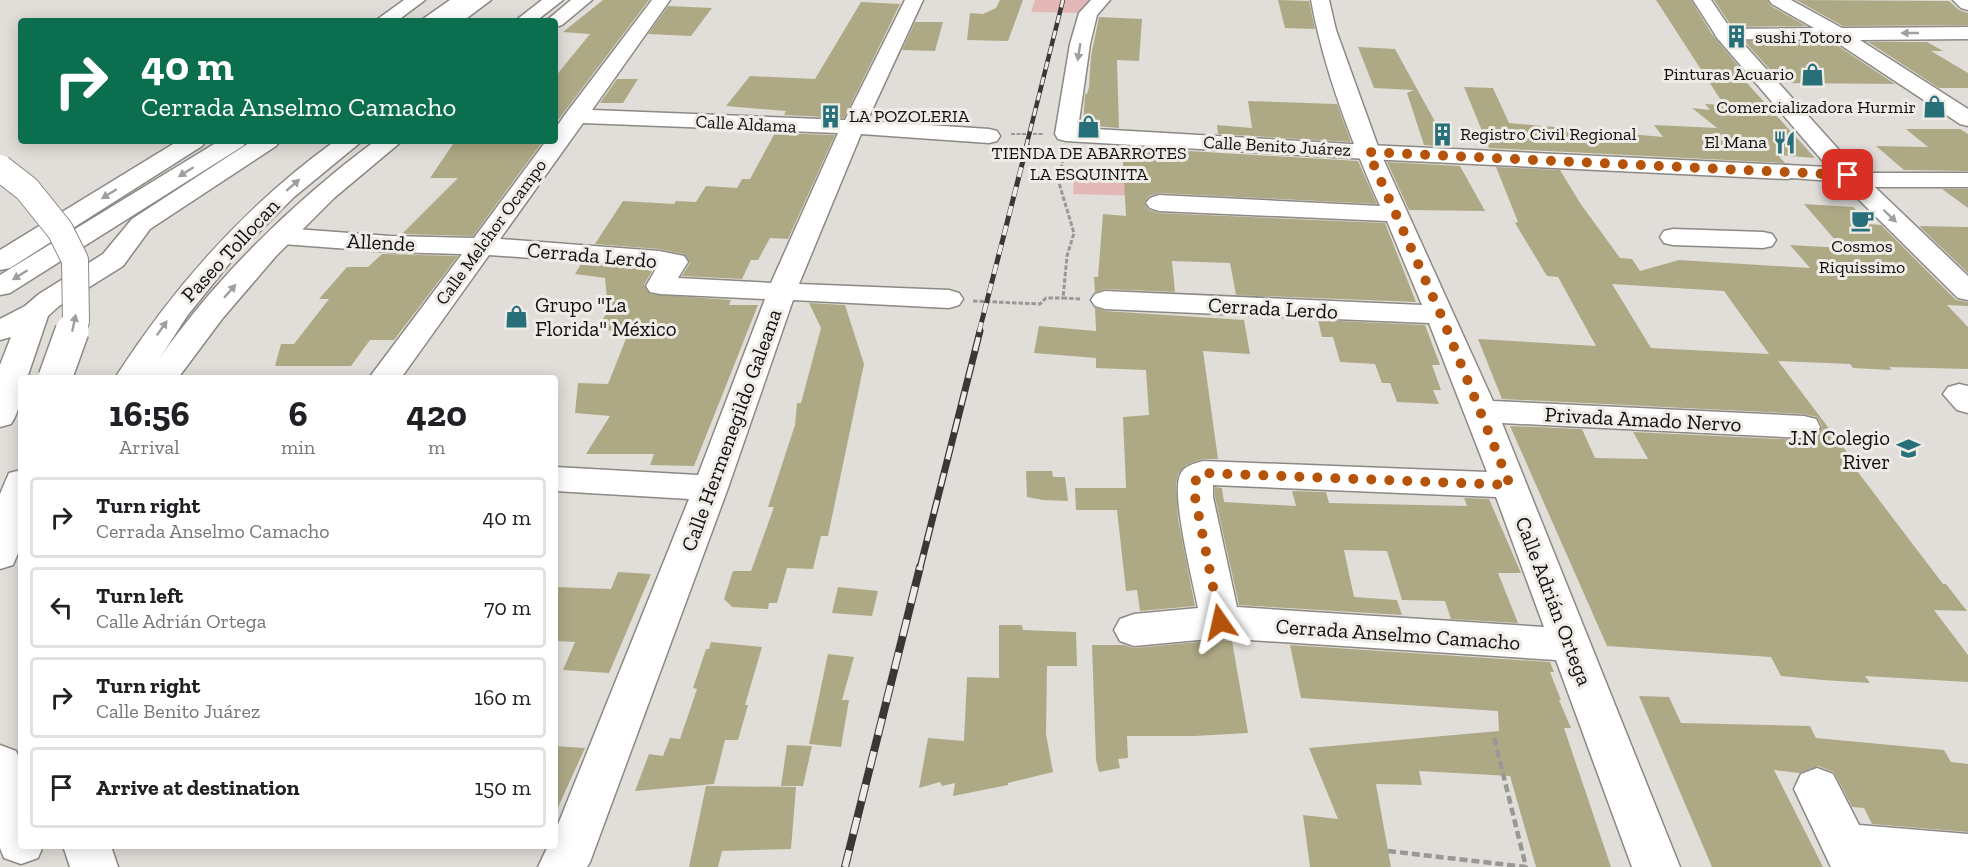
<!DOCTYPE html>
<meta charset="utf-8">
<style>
body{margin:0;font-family:"Zilla Slab",serif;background:#f6f6f6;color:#202124;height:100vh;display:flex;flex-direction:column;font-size:22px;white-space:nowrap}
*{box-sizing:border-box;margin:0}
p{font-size:20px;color:#757577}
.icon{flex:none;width:33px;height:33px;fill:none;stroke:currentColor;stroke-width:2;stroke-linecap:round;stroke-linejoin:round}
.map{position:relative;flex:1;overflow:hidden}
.panel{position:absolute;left:18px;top:375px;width:540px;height:474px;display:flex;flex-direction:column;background:#fff;border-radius:6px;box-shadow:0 3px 15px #0003}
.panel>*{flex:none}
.top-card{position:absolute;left:18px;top:18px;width:540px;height:126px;border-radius:6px;box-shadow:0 3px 15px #0003;background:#0b6e4f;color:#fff;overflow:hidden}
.pin{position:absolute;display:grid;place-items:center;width:51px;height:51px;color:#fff;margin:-26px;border-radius:12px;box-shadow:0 3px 9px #0006}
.me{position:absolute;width:66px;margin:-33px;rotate:349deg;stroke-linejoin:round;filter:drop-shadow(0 0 4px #0008)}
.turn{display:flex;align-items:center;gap:21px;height:126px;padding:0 24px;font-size:27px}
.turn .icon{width:78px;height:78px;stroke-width:2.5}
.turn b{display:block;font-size:42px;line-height:51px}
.eta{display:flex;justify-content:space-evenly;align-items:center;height:102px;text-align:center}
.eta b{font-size:36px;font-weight:700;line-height:42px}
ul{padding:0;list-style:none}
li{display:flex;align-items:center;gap:18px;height:81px;margin:0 12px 9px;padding:0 12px;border:3px solid #e0e0e0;border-radius:6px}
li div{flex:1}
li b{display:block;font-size:22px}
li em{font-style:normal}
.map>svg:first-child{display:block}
.green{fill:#e2b7b6}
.building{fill:#aea985;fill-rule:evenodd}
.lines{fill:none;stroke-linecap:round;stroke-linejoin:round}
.minor-casing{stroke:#8c8884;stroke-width:3}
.major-casing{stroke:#8c8884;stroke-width:3}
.highway-casing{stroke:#8c8884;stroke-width:3}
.path-far2{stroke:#9a9894;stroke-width:2;stroke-dasharray:4 1.5;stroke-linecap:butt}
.path-far1{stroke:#9a9894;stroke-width:3;stroke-dasharray:4.5 2;stroke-linecap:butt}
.path{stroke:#9a9894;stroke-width:4.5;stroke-dasharray:8 4;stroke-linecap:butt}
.minor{fill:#fff;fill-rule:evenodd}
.major{fill:#fff;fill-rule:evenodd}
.highway{fill:#fff;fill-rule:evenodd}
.rail-far3-casing{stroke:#393836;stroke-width:4.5}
.rail-far2-casing{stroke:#393836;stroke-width:5}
.rail-far1-casing{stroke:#393836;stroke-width:7}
.rail-casing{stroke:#393836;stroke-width:8}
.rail-far3{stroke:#efebe6;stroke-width:3;stroke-dasharray:8;stroke-linecap:butt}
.rail-far2{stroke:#efebe6;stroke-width:4;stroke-dasharray:10;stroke-linecap:butt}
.rail-far1{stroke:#efebe6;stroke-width:4.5;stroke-dasharray:14;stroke-linecap:butt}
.rail{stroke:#efebe6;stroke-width:6;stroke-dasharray:17;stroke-linecap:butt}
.major-bridge-far1-casing{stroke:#8c8884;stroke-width:28;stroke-linecap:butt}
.major-bridge-casing{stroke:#8c8884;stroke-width:36;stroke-linecap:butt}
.major-bridge-far1{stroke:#fff;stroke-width:26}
.major-bridge{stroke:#fff;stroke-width:33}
.oneway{fill:#9f9f9f}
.route{stroke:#b45309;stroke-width:10;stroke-dasharray:0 18}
.labels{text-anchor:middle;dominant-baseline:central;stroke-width:6;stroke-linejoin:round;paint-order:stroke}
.far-poi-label{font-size:18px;fill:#100f0e;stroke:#efebe6;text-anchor:start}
.far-street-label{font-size:18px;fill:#100f0e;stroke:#efebe6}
.street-label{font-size:21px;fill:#100f0e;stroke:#efebe6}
.poi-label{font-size:21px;fill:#100f0e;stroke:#efebe6;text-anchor:start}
</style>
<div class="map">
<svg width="1968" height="867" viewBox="0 0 1968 867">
<rect width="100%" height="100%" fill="#e1ded9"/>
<g class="green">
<path d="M1035,0H1101L1088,13L1031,12Z"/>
<path d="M1075,167L1147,170L1150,196L1073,194Z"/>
</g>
<g class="building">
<path d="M603,0H649L555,124V77L590,34L563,32Z"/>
<path d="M1000,0H1023L1008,41L967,40L970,13L983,14L996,8Z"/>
<path d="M1278,0L1309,1L1315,29L1285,28Z"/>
<path d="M1656,0H1691L1713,36L1753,83H1747L1815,158L1778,155L1785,163L1489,148L1464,87L1493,88L1509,123L1663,137L1654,125L1717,128L1692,108L1710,110L1705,104L1724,105Z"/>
<path d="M1714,0H1767L1771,6L1806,26L1732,27Z"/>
<path d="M1796,0L1949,1L1959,10L1968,13V25L1843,26Z"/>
<path d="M861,2L900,4L844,118L784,115L786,111L726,106L750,76L815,79Z"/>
<path d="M668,6L712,8L691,36L648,34Z"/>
<path d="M1099,17L1142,19L1139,61L1117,60L1119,128L1083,125L1085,94H1087L1089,87L1091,56Z"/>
<path d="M915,22H943L935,51L902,50Z"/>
<path d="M1744,41L1832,42L1895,84L1782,83Z"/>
<path d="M1868,42H1927L1943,51H1931L1968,73V88H1939Z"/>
<path d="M1358,47L1395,49L1449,147L1424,145L1407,93L1414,90L1374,88Z"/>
<path d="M617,79H638L623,103H600Z"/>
<path d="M1248,101L1337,104L1351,142L1218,134L1217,125L1252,128Z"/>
<path d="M1906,129H1960L1968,134V171L1904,170L1876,146L1928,147Z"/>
<path d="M775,133L835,135L788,239L770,238L758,260H751L742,279L682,276L690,263L684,254L659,249L595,244L623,201L674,204L676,201L696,202L706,186L737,188L742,179H750Z"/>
<path d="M455,141H543L473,236L402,234L458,178H430Z"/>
<path d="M1122,147L1358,161L1377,204L1159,193L1149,196L1144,203L1149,210L1159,213L1385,223L1416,302L1236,295L1230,263L1172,261L1175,292L1105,289L1095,292L1094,277H1098L1103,214L1126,216Z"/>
<path d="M1387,162L1460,166L1485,211L1409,210Z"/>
<path d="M1496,167L1560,170L1580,203L1620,258L1632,259L1640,271L1679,260L1810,268L1790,245L1842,248L1804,204L1853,207L1869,224L1881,225L1956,300L1968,302V306L1947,305L1968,327V369L1889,367L1892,370L1853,368L1850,364L1778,361L1852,459H1848L1943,584H1946L1967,611L1934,610L1968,655V682L1865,676L1870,683L1823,680L1781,676L1771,657L1607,646L1510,426L1582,429L1595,458L1648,459L1633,432L1804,440L1817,437L1822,426L1817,417L1804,414L1502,399L1478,339L1596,346L1558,277L1547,276L1515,223L1518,222ZM1612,284L1724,291L1769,354L1651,348Z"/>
<path d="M1942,189H1968V208Z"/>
<path d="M1919,226L1968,227V273Z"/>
<path d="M382,254L458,256L394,340H370L351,366H275L281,344H294L329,299H319L347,267H368Z"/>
<path d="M581,264L653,269L644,285L650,294L731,300L729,305H758L694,466L650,465L654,454H586L610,416L575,413L578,383L608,384L629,331L598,330L608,309L605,278L575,274Z"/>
<path d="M809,303L845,305L864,364L828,536H821L813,569L787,568L777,603H769L768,609L732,607L724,599L733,571H751L774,507H768L795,425L797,403H801L821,328Z"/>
<path d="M1095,308L1105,311L1244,320L1250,354L1203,351L1218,459H1202L1186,465L1178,474L1176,485L1178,519L1195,606L1140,611L1137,590L1126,591L1117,510H1076L1075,488H1126L1123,417L1149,415L1146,370L1096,368V358L1034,353L1039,326L1096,331Z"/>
<path d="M1318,320L1425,325L1440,365H1432L1441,390H1433L1439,404L1397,402L1390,383H1382L1375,364L1340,362L1333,337H1322Z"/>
<path d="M1026,471H1052L1053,477H1065L1068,501L1043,500L1027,497Z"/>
<path d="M1215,487L1222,488L1224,502L1296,506L1292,491L1326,492L1329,503L1467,506L1464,498L1489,499L1521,573H1498L1518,623L1451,619L1445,601L1402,600L1387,551L1344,550L1354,597L1397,600L1402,615L1239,605L1215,497Z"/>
<path d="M618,572L651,574L609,673L563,670L575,642L555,641V587L611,589Z"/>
<path d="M838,587L878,591L872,616L832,613Z"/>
<path d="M999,625H1022L1023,630L1076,632L1077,666H1047L1046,734L1053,772L1008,783V785L953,796L955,783L942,786L940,782L919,788L928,738L964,741L967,677L999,678Z"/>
<path d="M1220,640L1232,641L1248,733L1195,736H1127L1128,758L1118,759L1120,768L1099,772L1096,760L1092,645H1124L1134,648Z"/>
<path d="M711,642L762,647L745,705H748L738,740H725L714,784L635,791L649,754L663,756L670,738L680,739L697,689L693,688L706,649H709Z"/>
<path d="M1290,645L1550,662L1554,672H1550L1561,700H1559L1571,728H1564L1611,867H1536L1510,776L1419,771L1422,785L1376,784L1391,867H1310L1303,815L1338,819L1309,748L1499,731L1498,711L1301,698Z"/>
<path d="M828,654L854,657L842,700H849L841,747L809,744Z"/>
<path d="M1639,696L1669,697L1681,723L1810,726L1816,738L1944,750L1951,762L1968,764V832L1872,824L1864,808L1852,807L1834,772L1818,766L1799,773L1774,770L1823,867H1712Z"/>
<path d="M787,745L812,746L803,786H781Z"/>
<path d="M555,746L585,748L555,814Z"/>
<path d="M706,786L796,787L791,849L722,851L718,867H689Z"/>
</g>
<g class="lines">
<defs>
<g id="minor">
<path d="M470,0H491L463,21H441Z"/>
<path d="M652,0H670L592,110L845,120L905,0H923L867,121L989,129L997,131L1000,136L997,141L989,143L861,134L799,284L949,290L959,293L963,299L959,305L949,308L793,300L728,488L590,862L587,867H538L548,846H555V832L689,499L555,491V467L698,475L765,299L660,294L650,292L646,286L657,267L489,255L401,378H369L462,254L390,252L282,244L273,242L269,236L273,230L282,228L390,236L474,238L546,141H555V129L564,116ZM583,123L838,133L771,283L678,278L688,262L684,256L659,251L500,239Z"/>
<path d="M1311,0H1329L1336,30L1380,152L1493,401L1804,416L1816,419L1820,427L1816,435L1804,438L1502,423L1680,867H1632L1556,660L1220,638L1134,646L1120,641L1114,630L1120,619L1134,614L1198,608C1193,582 1171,495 1180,475C1184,465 1194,464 1203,461L1487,472L1429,323L1105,309L1095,306L1091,300L1095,294L1105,291L1422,305L1387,221L1159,211L1150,208L1146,203L1150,198L1159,195L1380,206C1351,140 1324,71 1311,0ZM1213,485L1496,497L1544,627L1237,607L1213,497Z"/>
<path d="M1769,0H1791L1842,28L1968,27V39L1860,40L1968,109V126L1960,124L1833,40L1718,39L1715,35L1718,31L1725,29L1814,28L1772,4Z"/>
<path d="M252,141H280L276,146L150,229L123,266L59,306L48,316L27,378H21C21,395 21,409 11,424L0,427V365L11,337L0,340V319L25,306L39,294L103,254L132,219Z"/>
<path d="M1787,165L1848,168L1865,173H1968V187H1863L1845,182L1778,177L1775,172L1778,167Z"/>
<path d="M1673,229L1763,232L1772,234L1776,240L1772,246L1763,248L1673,245L1664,243L1660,237L1664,231Z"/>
<path d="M1959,384L1968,386V413L1957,410L1943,394L1948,387Z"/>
<path d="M1817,768L1833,774L1859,825L1968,834V867H1831L1794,789L1801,774Z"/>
</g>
<g id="major">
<path d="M404,0H425L397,21H375Z"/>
<path d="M571,0H592L562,25L555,27V21H546Z"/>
<path d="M1091,0H1110L1097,15L1090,44L1078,128L1368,145L1787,165L1796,167L1799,172L1796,177L1787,179L1368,159L1066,141L1058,139L1055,134L1070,44L1079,13Z"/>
<path d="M1693,0H1711L1732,31L1857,170L1968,276V300L1958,298L1839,180L1718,39Z"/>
<path d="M1953,0H1968V10L1961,8Z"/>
<path d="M178,141H206L202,146L10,268L0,270V250Z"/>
<path d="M375,141H402L334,198L276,256L222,319L178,378H146C206,287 288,206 375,141Z"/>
<path d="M21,470V546L13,565L0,569V494L9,473Z"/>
<path d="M0,745L16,751L21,763V846H43L38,858L21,864L4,858L0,848Z"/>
</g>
<g id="highway">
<path d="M450,0H472L442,21H420Z"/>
<path d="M542,0H563L536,21H515Z"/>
<path d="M219,141H247L243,146L10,293L0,295V275Z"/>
<path d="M335,141H362L294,197L237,254L187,316L147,378H115C175,285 245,206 335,141Z"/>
<path d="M63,846H111L118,867H70Z"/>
</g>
</defs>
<use href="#minor" class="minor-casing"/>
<use href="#major" class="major-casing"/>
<use href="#highway" class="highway-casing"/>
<path class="path-far2" d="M1011,134H1043"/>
<g class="path-far1">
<path d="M1064,152L1059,183L1074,233L1067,256L1063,298L1080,299"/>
<path d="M973,301L1040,304L1046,298H1063"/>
</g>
<path class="path" d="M1388,851L1526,867L1493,733"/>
<use href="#minor" class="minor"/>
<use href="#major" class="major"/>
<use href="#highway" class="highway"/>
<defs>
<path id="rail-far3" d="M1026,147L1063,0"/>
<path id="rail-far2" d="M979,332L1027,145"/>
<path id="rail-far1" d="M920,568L980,331"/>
<path id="rail" d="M845,867L920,567"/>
</defs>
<use href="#rail-far3" class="rail-far3-casing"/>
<use href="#rail-far2" class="rail-far2-casing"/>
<use href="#rail-far1" class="rail-far1-casing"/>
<use href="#rail" class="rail-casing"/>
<use href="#rail-far3" class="rail-far3"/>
<use href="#rail-far2" class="rail-far2"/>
<use href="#rail-far1" class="rail-far1"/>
<use href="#rail" class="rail"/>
<defs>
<path id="major-bridge-far1" d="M0,168L27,189L60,230L75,260L76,321L72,332"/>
<path id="major-bridge" d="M55,378L72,331"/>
</defs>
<use href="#major-bridge-far1" class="major-bridge-far1-casing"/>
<use href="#major-bridge" class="major-bridge-casing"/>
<use href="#major-bridge-far1" class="major-bridge-far1"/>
<use href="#major-bridge" class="major-bridge"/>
</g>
<defs><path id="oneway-solid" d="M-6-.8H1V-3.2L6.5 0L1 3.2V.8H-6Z" transform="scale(1.5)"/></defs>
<g class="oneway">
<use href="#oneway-solid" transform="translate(1910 33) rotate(180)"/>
<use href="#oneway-solid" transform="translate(1079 52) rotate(99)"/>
<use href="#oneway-solid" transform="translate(186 172) rotate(148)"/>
<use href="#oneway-solid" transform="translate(293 185) rotate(-41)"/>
<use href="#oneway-solid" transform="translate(109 194) rotate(148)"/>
<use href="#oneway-solid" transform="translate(1890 216) rotate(44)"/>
<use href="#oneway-solid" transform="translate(20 275) rotate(148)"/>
<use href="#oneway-solid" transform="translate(230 291) rotate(-49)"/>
<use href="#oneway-solid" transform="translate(74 323) rotate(-78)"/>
<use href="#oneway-solid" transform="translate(162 328) rotate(-55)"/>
</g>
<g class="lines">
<path class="route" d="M1220,622L1195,497L1196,477L1203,473L1510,485L1441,315L1368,152L1848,175"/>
</g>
<defs>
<symbol id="building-bare" viewBox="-9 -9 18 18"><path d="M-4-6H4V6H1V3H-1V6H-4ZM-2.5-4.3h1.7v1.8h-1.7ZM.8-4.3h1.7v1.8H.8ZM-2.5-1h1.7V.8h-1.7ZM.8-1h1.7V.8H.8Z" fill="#27707a" stroke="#efebe6" stroke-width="2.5" paint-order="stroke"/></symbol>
<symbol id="shop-bare" viewBox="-9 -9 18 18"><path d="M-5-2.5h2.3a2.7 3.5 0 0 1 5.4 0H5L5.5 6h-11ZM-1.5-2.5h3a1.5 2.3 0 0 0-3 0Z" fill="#27707a" stroke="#efebe6" stroke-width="2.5" paint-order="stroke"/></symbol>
<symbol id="restaurant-bare" viewBox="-9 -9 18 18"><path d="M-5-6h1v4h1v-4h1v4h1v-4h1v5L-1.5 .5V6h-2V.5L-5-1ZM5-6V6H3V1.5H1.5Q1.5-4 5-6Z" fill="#27707a" stroke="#efebe6" stroke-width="2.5" paint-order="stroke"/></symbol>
<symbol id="cafe-bare" viewBox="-9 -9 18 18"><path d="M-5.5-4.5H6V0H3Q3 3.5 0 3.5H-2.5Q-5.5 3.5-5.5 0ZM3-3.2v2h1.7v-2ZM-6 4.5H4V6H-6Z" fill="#27707a" stroke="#efebe6" stroke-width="2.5" paint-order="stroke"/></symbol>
<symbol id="school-bare" viewBox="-9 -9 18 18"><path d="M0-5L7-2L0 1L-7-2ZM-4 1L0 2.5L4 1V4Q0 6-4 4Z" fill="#27707a" stroke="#efebe6" stroke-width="2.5" paint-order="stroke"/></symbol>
</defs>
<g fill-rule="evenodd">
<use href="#building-bare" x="1720" y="20" width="33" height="33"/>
<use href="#shop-bare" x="1796" y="58" width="33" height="33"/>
<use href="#shop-bare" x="1918" y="90" width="33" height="33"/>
<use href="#building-bare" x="814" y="100" width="33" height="33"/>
<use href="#shop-bare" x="1072" y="110" width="33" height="33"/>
<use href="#building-bare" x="1426" y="118" width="33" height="33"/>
<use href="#restaurant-bare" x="1768" y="126" width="33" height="33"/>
<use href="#cafe-bare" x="1846" y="204" width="33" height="33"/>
<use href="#shop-bare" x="500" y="300" width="33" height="33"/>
<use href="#school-bare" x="1892" y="432" width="33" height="33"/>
</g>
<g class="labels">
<g class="far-poi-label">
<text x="1755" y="37">sushi Totoro</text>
<text x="1794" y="74" text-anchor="end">Pinturas Acuario</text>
<text x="1916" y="107" text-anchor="end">Comercializadora Hurmir</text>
<text x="849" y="116">LA POZOLERIA</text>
<text x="1460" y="134">Registro Civil Regional</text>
<text x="1767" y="142" text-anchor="end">El Mana</text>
<text x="1089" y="153" text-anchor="middle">TIENDA DE ABARROTES<tspan x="1089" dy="21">LA ESQUINITA</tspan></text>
<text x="1862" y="246" text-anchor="middle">Cosmos<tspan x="1862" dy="21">Riquissimo</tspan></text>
</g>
<g class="far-street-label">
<text transform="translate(746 124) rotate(3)">Calle Aldama</text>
<text transform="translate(1277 146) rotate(3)">Calle Benito Juárez</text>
<text transform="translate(491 232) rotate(-54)">Calle Melchor Ocampo</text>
</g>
<g class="street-label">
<text transform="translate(381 242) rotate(3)">Allende</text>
<text transform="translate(230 250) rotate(-47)">Paseo Tollocan</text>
<text transform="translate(592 255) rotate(5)">Cerrada Lerdo</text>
<text transform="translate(1273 308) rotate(3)">Cerrada Lerdo</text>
<text transform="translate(1643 419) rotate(3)">Privada Amado Nervo</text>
<text transform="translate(731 430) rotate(-70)">Calle Hermenegildo Galeana</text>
<text transform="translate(1554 601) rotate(69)">Calle Adrián Ortega</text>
<text transform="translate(1398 634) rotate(4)">Cerrada Anselmo Camacho</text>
</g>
<g class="poi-label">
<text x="535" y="304">Grupo "La<tspan x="535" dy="24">Florida" México</tspan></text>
<text x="1890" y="437" text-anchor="end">J.N Colegio<tspan x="1890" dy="24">River</tspan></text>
</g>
</g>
</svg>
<div class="pin" style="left:1848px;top:175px;background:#d93025"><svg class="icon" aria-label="arrive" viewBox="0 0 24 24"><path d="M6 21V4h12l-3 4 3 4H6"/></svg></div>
<svg class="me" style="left:1220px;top:622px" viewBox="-20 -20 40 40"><path d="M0-17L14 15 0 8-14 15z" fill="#b45309" stroke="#fff" stroke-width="4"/></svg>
<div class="top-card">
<div class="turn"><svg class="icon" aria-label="right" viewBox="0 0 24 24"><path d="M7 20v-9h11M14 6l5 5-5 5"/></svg><div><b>40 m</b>Cerrada Anselmo Camacho</div></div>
</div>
<section class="panel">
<div class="eta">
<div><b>16:56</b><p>Arrival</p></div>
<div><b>6</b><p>min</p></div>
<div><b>420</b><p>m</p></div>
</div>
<ul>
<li><svg class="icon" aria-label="right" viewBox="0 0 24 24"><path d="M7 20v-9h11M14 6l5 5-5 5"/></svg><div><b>Turn right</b><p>Cerrada Anselmo Camacho</p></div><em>40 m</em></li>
<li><svg class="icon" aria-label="left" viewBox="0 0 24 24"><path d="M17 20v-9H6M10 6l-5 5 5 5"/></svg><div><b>Turn left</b><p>Calle Adrián Ortega</p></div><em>70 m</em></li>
<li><svg class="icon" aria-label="right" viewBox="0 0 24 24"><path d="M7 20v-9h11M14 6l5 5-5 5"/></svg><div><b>Turn right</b><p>Calle Benito Juárez</p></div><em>160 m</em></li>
<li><svg class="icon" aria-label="arrive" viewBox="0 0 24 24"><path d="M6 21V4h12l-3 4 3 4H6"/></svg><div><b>Arrive at destination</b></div><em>150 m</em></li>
</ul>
</section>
</div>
